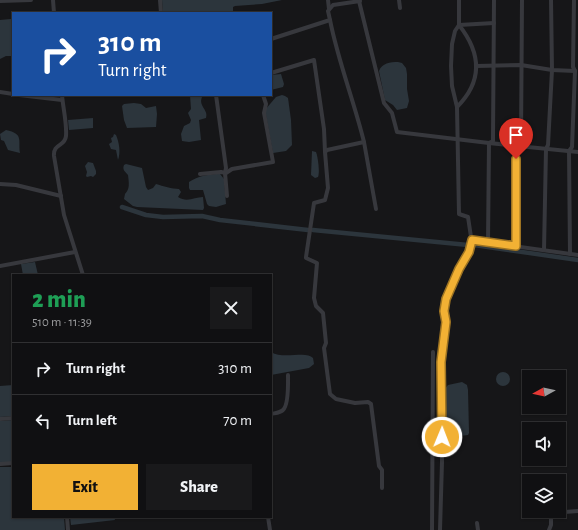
<!DOCTYPE html>
<meta charset="utf-8">
<style>
body{margin:0;font-family:"Alegreya Sans",sans-serif;background:#19191b;color:#f1f3f6;height:100vh;display:flex;flex-direction:column;font-size:15px;white-space:nowrap}
*{box-sizing:border-box;margin:0}
p{font-size:13px;color:#9c9d9f}
.icon{flex:none;width:22px;height:22px;fill:none;stroke:currentColor;stroke-width:2;stroke-linecap:round;stroke-linejoin:round}
.map{position:relative;flex:1;overflow:hidden}
.panel{position:absolute;left:12px;top:274px;width:260px;height:244px;display:flex;flex-direction:column;background:#101012;border-radius:0px;box-shadow:0 1px 3px #0004,0 0 0 1px #303032}
.panel>*{flex:none}
.banner{position:absolute;left:12px;top:12px;width:260px;height:84px;border-radius:0px;box-shadow:0 1px 3px #0004,0 0 0 1px #303032;background:#1a4fa0;color:#fff;overflow:hidden}
.needle{width:26px;rotate:262deg}
.controls{position:absolute;left:522px;top:370px;display:grid;gap:8px}
.controls a{display:grid;place-items:center;width:44px;height:44px;border-radius:0px;background:#101012;box-shadow:0 1px 3px #0004,0 0 0 1px #303032;font-size:20px}
.pin{position:absolute;display:grid;place-items:center;width:34px;height:34px;color:#fff;margin:-41px -17px;border-radius:50% 50% 50% 0;rotate:-45deg;box-shadow:0 0 4px #0007}
.pin .icon{rotate:45deg}
.me{position:absolute;width:44px;margin:-22px;rotate:1deg;stroke-linejoin:round;filter:drop-shadow(0 0 3px #0008)}
.turn{display:flex;align-items:center;gap:14px;height:84px;padding:0 20px;font-size:18px}
.turn .icon{width:52px;height:52px;stroke-width:2.5}
.turn b{display:block;font-size:28px;line-height:34px}
.round{display:grid;place-items:center;flex:none;width:42px;height:42px;border-radius:0px;background:#19191b}
.summary{display:flex;align-items:center;justify-content:space-between;height:68px;padding:0 20px}
h1{font-size:24px;font-weight:800;line-height:30px;color:#1e9e55}
.button{display:flex;gap:8px;margin-top:auto;padding:8px 20px}
.button a{flex:1;height:46px;border-radius:0px;background:#f2b134;color:#111;font-size:16px;font-weight:800;line-height:46px;text-align:center}
.button a+a{background:#19191b;color:#f1f3f6}
ul{padding:0;list-style:none}
li{display:flex;align-items:center;gap:12px;height:52px;padding:0 20px;border-top:1px solid #303032}
li div{flex:1}
li b{display:block;font-size:15px}
li em{font-style:normal}
.map>svg:first-child{display:block}
.water{fill:#2c353c}
.lines{fill:none;stroke-linecap:round;stroke-linejoin:round}
.canal{stroke:#2c353c;stroke-width:4.5}
.minor{stroke:#37383d;stroke-width:4}
.route-casing{stroke:#9d7322;stroke-width:10}
.route{stroke:#f2b134;stroke-width:7}
</style>
<div class="map">
<svg width="578" height="530" viewBox="0 0 578 530">
<rect width="100%" height="100%" fill="#161618"/>
<g class="water">
<path d="M162,0H282L262,4L235,6L233,7V13H163Z"/>
<path d="M11,19L13,20V56H6L0,59V20Z"/>
<path d="M398,62L402,63L406,68L407,74V89L409,101L407,108L397,110L393,105L385,100L379,71C382,63 390,62 398,62Z"/>
<path d="M281,74L284,84L283,87L271,90V75Z"/>
<path d="M190,95H206L202,97C198,106 209,110 206,118L199,120L201,140L189,142L182,141L181,134L184,126L190,123L191,120L188,113L191,109Z"/>
<path d="M282,95L285,96L288,98L291,120L292,145L286,151L273,153L265,110L276,97Z"/>
<path d="M134,103L141,104L146,108L156,106L157,114L156,127L127,128L124,120L122,106L124,104Z"/>
<path d="M93,118V128L69,130L68,120Z"/>
<path d="M6,130C24,134 18,140 20,153L8,150L4,141L1,140L0,134Z"/>
<path d="M114,134L116,135C119,142 121,152 118,160L116,150L111,149L109,144L112,142L111,138L113,137Z"/>
<path d="M312,151L316,152C318,157 320,173 318,177L315,178L311,175Z"/>
<path d="M88,162L93,163L96,171V174L93,177L91,176L87,177L86,176L87,172L85,166Z"/>
<path d="M126,164L142,168L146,187L148,190L153,188L156,184C163,186 172,189 179,189L181,192L178,197C187,203 195,197 203,197L204,208L203,210L137,207L133,206L124,199L125,194C130,189 129,183 128,175C125,171 122,170 124,165Z"/>
<path d="M220,174L224,179L226,204L216,207L209,206L207,204L203,190H190L189,188V182C198,176 209,174 220,174Z"/>
<path d="M35,262L38,275H23L21,264Z"/>
<path d="M271,352C284,360 306,350 313,358L314,364L309,368L271,375Z"/>
<circle cx="503" cy="379" r="7"/>
<path d="M462,382L467,385L468,390L469,433L468,435L460,436H445L444,390L448,385Z"/>
<path d="M13,385V416L0,417V386Z"/>
<path d="M13,420V462L0,463V421Z"/>
<path d="M0,467H13V517H64L65,530H0Z"/>
<path d="M70,517H114L115,520L71,525Z"/>
</g>
<g class="lines">
<g class="canal">
<path d="M122,207L146,215L163,217L202,216L220,220L308,230"/>
<path d="M313,230L468,245"/>
<path d="M474,245L578,260"/>
</g>
<g class="minor">
<path d="M53,0L54,13"/>
<path d="M160,0L161,13"/>
<path d="M328,0L329,9"/>
<path d="M399,0L400,8"/>
<path d="M0,1L31,0"/>
<path d="M359,1L384,103L392,113L397,132L489,143L578,152"/>
<path d="M330,20C338,61 354,101 364,142L327,150L325,152L328,188L325,200L314,203L306,257V258L317,263L314,298L316,306L323,313L326,343L324,348L330,394L336,399L355,403L368,402L371,404L379,466L382,470V488"/>
<path d="M459,25L494,23"/>
<path d="M271,39L330,20L328,11L333,5L360,1"/>
<path d="M476,66L521,65L552,70L575,71"/>
<path d="M271,73L314,60L324,129L325,152"/>
<path d="M0,92L13,94"/>
<path d="M19,95L62,100"/>
<path d="M62,95C63,108 67,123 66,136C65,147 53,143 54,156L64,215L83,275"/>
<path d="M216,95L226,168L225,173L227,196"/>
<path d="M457,107C483,81 481,53 459,25"/>
<path d="M364,142L376,209"/>
<path d="M200,174L221,172L226,173L232,169L273,162L264,113L266,104L263,95"/>
<path d="M0,184L16,185L61,196"/>
<path d="M471,240L578,255"/>
<path d="M488,242L489,143L493,141V138L494,0"/>
<path d="M516,246L517,146L520,143L521,141L522,0"/>
<path d="M544,250L546,149L548,145L552,70L551,0"/>
<path d="M570,254L569,151L572,147L575,71L573,67L574,0"/>
<path d="M0,266L75,252"/>
<path d="M271,414C275,413 280,413 283,410C289,405 288,383 288,375"/>
<path d="M0,419L13,418"/>
<path d="M0,464L13,463"/>
<path d="M551,513L578,511"/>
<path d="M67,517L68,530"/>
<path d="M268,517L270,530"/>
<path d="M477,523L478,530"/>
<path d="M432,530L433,352"/>
<path d="M440,530L442,462L441,362L446,322L445,306V299L451,286L471,247V237L468,217L459,214L457,107L452,86L451,66L452,44L455,31L459,25V0"/>
<path d="M549,530L551,525V511"/>
</g>
</g>
<g class="lines">
<defs>
<path id="route" d="M442,437L441,362L446,322L444,311L446,299L459,269L469,252L472,240L516,246V159"/>
</defs>
<use href="#route" class="route-casing"/>
<use href="#route" class="route"/>
</g>
</svg>
<div class="controls">
<a><svg class="needle" viewBox="-14 -14 28 28"><path d="M0-13l5 13h-10z" fill="#e53935"/><path d="M0 13l5-13h-10z" fill="#9c9d9f"/></svg></a>
<a><svg class="icon" aria-label="sound" viewBox="0 0 24 24"><path d="M4 9h4l5-4v14l-5-4H4zM17 9q2 3 0 6"/></svg></a>
<a><svg class="icon" aria-label="layers" viewBox="0 0 24 24"><path d="M12 4l9 5-9 5-9-5zM3 14l9 5 9-5"/></svg></a>
</div>
<div class="pin" style="left:516px;top:159px;background:#d93025"><svg class="icon" aria-label="arrive" viewBox="0 0 24 24"><path d="M6 21V4h12l-3 4 3 4H6"/></svg></div>
<svg class="me" style="left:442px;top:437px" viewBox="-20 -20 40 40"><circle r="17" fill="#f2b134" stroke="#fff" stroke-width="3"/><path d="M0-11L8 9 0 5-8 9z" fill="#fff"/></svg>
<div class="banner">
<div class="turn"><svg class="icon" aria-label="right" viewBox="0 0 24 24"><path d="M7 20v-9h11M14 6l5 5-5 5"/></svg><div><b>310 m</b>Turn right</div></div>
</div>
<section class="panel">
<div class="summary"><div><h1>2 min</h1><p>510 m · 11:39</p></div><a class="round"><svg class="icon" aria-label="close" viewBox="0 0 24 24"><path d="M6 6l12 12M18 6L6 18"/></svg></a></div>
<ul>
<li><svg class="icon" aria-label="right" viewBox="0 0 24 24"><path d="M7 20v-9h11M14 6l5 5-5 5"/></svg><div><b>Turn right</b></div><em>310 m</em></li>
<li><svg class="icon" aria-label="left" viewBox="0 0 24 24"><path d="M17 20v-9H6M10 6l-5 5 5 5"/></svg><div><b>Turn left</b></div><em>70 m</em></li>
</ul>
<div class="button"><a>Exit</a><a>Share</a></div>
</section>
</div>
